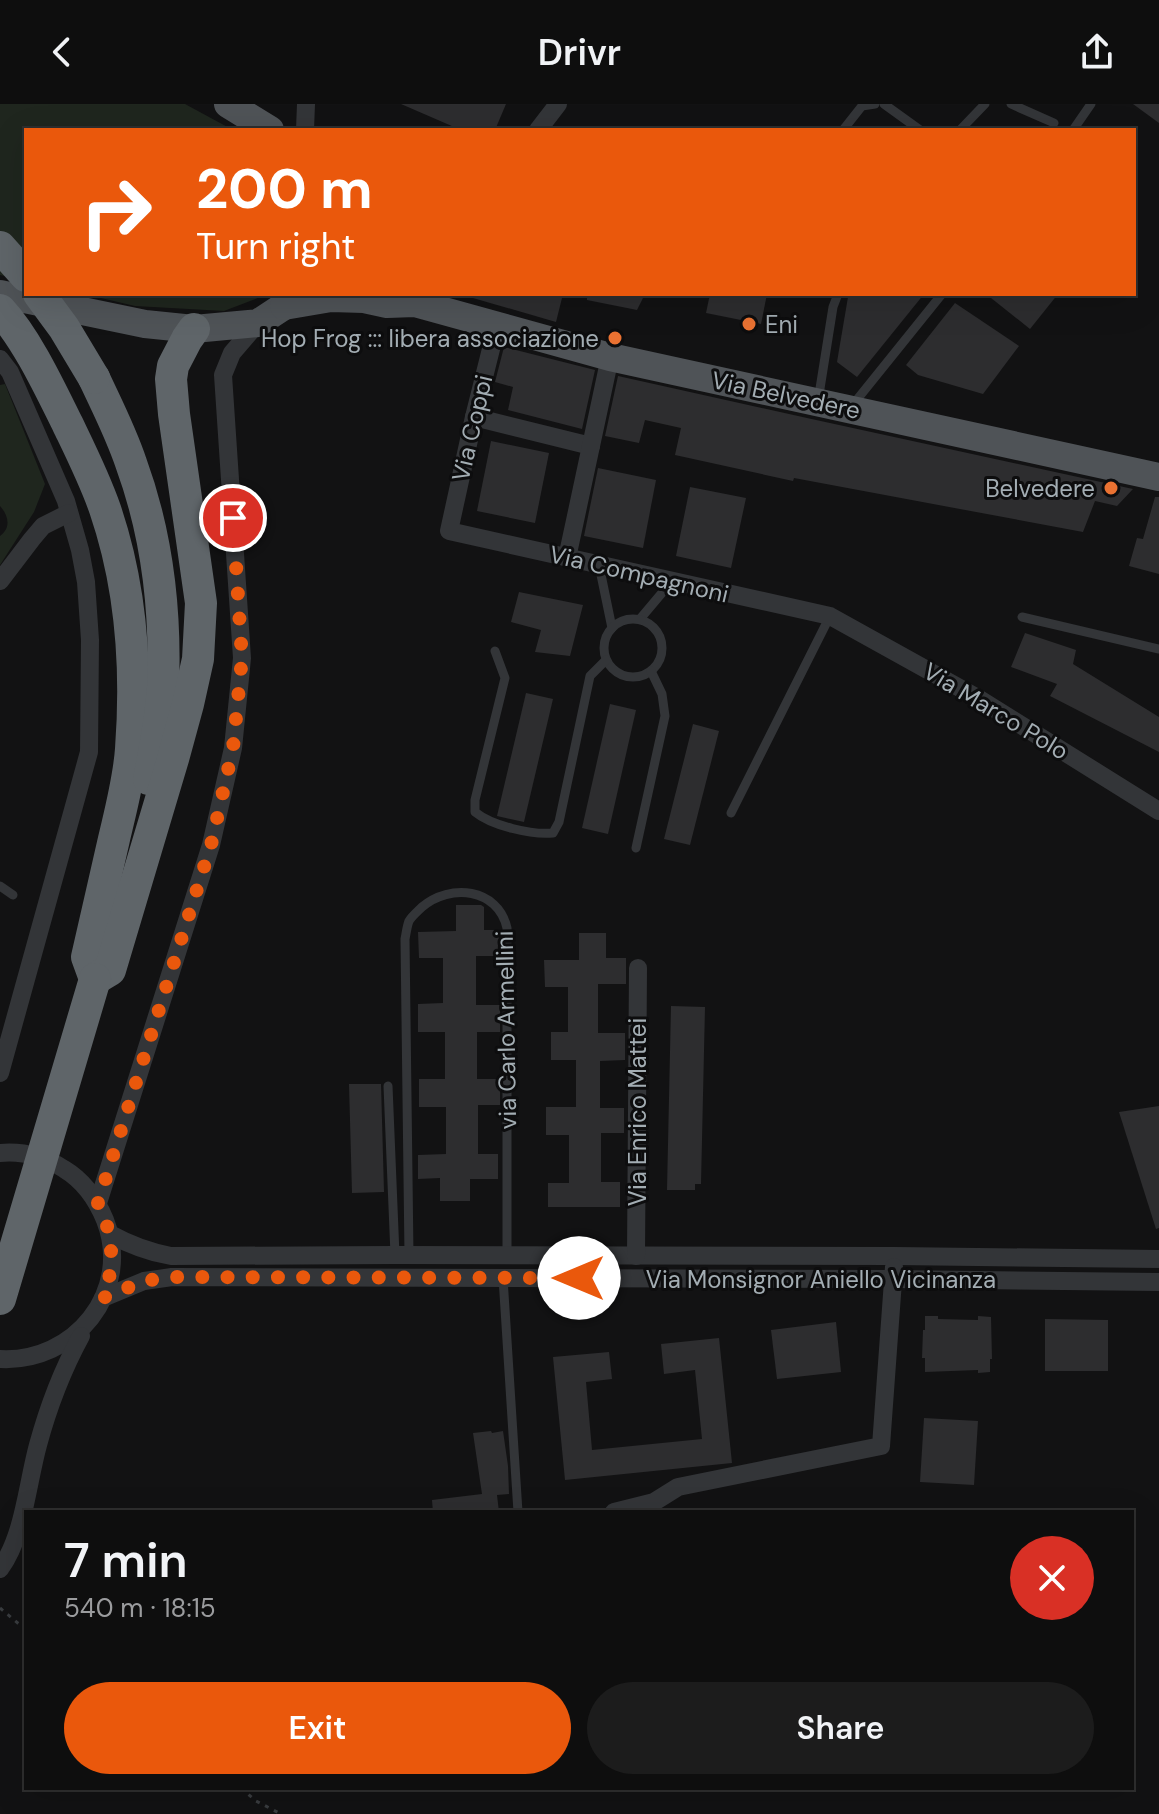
<!DOCTYPE html>
<meta charset="utf-8">
<style>
body{margin:0;font-family:"DM Sans",sans-serif;background:#1c1c1c;color:#f1f3f6;height:100vh;display:flex;flex-direction:column;font-size:30px;white-space:nowrap}
*{box-sizing:border-box;margin:0}
p{font-size:26px;color:#9b9c9e}
.icon{flex:none;width:44px;height:44px;fill:none;stroke:currentColor;stroke-width:2;stroke-linecap:round;stroke-linejoin:round}
.map{position:relative;flex:1;overflow:hidden}
.details{position:absolute;left:24px;top:1406px;width:1110px;height:280px;display:flex;flex-direction:column;background:#0e0e0e;border-radius:0px;box-shadow:0 8px 32px #0002,0 0 0 2px #2e2e2e}
.details>*{flex:none}
.banner{position:absolute;left:24px;top:24px;width:1112px;height:168px;border-radius:0px;box-shadow:0 8px 32px #0002,0 0 0 2px #2e2e2e;background:#ea580c;color:#fff;overflow:hidden}
.pin{position:absolute;display:grid;place-items:center;width:68px;height:68px;color:#fff;margin:-34px;border:4px solid #fff;border-radius:50%;box-shadow:0 2px 8px #0007}
.me{position:absolute;width:88px;margin:-44px;rotate:270deg;stroke-linejoin:round;filter:drop-shadow(0 0 6px #0008)}
.turn{display:flex;align-items:center;gap:28px;height:168px;padding:0 40px;font-size:36px}
.turn .icon{width:104px;height:104px;stroke-width:2.5}
.turn b{display:block;font-size:56px;line-height:68px}
.round{display:grid;place-items:center;flex:none;width:84px;height:84px;border-radius:42px;background:#1c1c1c}
.head{display:flex;align-items:center;justify-content:space-between;height:136px;padding:0 40px}
h1{font-size:48px;font-weight:600;line-height:60px}
.primary-button{display:flex;gap:16px;margin-top:auto;padding:16px 40px}
.primary-button a{flex:1;height:92px;border-radius:48px;background:#ea580c;color:#fff;font-size:32px;font-weight:600;line-height:92px;text-align:center}
.primary-button a+a{background:#1c1c1c;color:#f1f3f6}
header{display:flex;justify-content:space-between;align-items:center;height:104px;padding:0 40px;background:#0e0e0e;font-size:36px;font-weight:600}
.map>svg:first-child{display:block}
.green{fill:#1f261e}
.building{fill:#2d2d2f}
.lines{fill:none;stroke-linecap:round;stroke-linejoin:round}
.path{stroke:#393c3f;stroke-width:3;stroke-dasharray:4 6;stroke-linecap:butt}
.service{stroke:#333538;stroke-width:9}
.minor{stroke:#333538;stroke-width:18}
.primary{stroke:#4f5357;stroke-width:28}
.motorway{stroke:#5f6569;stroke-width:32}
.motorway-bridge{stroke:#5f6569;stroke-width:32}
.route{stroke:#ea580c;stroke-width:14;stroke-dasharray:0 25.2}
.poi-dot{fill:#ea7232;stroke:#0d0d0e;stroke-width:3}
.labels{text-anchor:middle;dominant-baseline:central;stroke-width:6;stroke-linejoin:round;paint-order:stroke}
.poi-label{font-size:24px;fill:#a3adb3;stroke:#0d0d0e;text-anchor:end}
.street-label{font-size:24px;fill:#a3adb3;stroke:#0d0d0e}
</style>
<header><svg class="icon" aria-label="back" viewBox="0 0 24 24"><path d="M15 5l-7 7 7 7"/></svg>Drivr<svg class="icon" aria-label="share" viewBox="0 0 24 24"><path d="M12 15V3M7 8l5-5 5 5M5 13v7h14v-7"/></svg></header>
<div class="map">
<svg width="1159" height="1710" viewBox="0 0 1159 1710">
<rect width="100%" height="100%" fill="#121213"/>
<g class="green">
<path d="M0,0H185L233,26H26V177L0,171Z"/>
<path d="M84,190H268L224,207L135,202Z"/>
<path d="M5,280L45,380L34,408L0,461V432C11,424 9,412 0,402V281Z"/>
</g>
<g class="building">
<path d="M401,0H506L495,26H461Z"/>
<path d="M1133,0H1159V19Z"/>
<path d="M473,190H563L556,218L473,194Z"/>
<path d="M587,190H645L637,206L587,196Z"/>
<path d="M710,190H767L761,220L706,209Z"/>
<path d="M853,190H924L857,273L837,258L848,193Z"/>
<path d="M986,190H1058L1030,225Z"/>
<path d="M955,199L1019,242L983,290L918,271L906,261Z"/>
<path d="M504,243L595,266L582,325L508,306L513,283L495,278Z"/>
<path d="M618,272L807,314L1133,385L1117,402L1095,397L1083,428L794,374L793,377L675,351L681,324L645,316L639,339L605,332Z"/>
<path d="M491,337L549,349L535,419L477,407Z"/>
<path d="M598,364L656,376L643,444L584,432Z"/>
<path d="M690,383L746,394L731,464L676,452Z"/>
<path d="M1155,393H1159V470L1129,462L1137,434L1143,435Z"/>
<path d="M519,488L583,501L570,552L535,548L541,526L511,518Z"/>
<path d="M1025,529L1076,546L1073,560L1159,613V648L1050,592L1057,580L1011,563Z"/>
<path d="M526,589L553,595L524,718L497,712Z"/>
<path d="M610,600L636,606L608,730L582,724Z"/>
<path d="M693,620L719,627L690,741L664,735Z"/>
<path d="M456,801H481L484,803V826H500V852H476V901H500V928H477V975H500V1001H478V1050H498V1075H470V1097H440V1074L418,1075V1051L446,1050V1003H419V975H445V928H418V900L443,899V854H419L418,828L456,827Z"/>
<path d="M579,829H606V854H626V880H598V929H625V956L600,957V1004H624V1029H601V1078H620V1103H548V1079H569V1031H546V1003H576V956H551V928H568V883H545L544,856H579Z"/>
<path d="M671,902L705,903L701,1080H695V1086H667Z"/>
<path d="M349,980H381L384,1088L352,1089Z"/>
<path d="M1159,1002V1124L1156,1125L1119,1008Z"/>
<path d="M925,1212H938V1215L978,1216V1212L991,1213L992,1255H990V1268L978,1269V1266L925,1268V1254H922L923,1226H925Z"/>
<path d="M1045,1215L1108,1216V1267H1045Z"/>
<path d="M836,1218L841,1268L777,1275L771,1226Z"/>
<path d="M719,1234L732,1359L565,1376L553,1253L609,1248L612,1275L586,1278L592,1346L702,1335L695,1266L664,1270L661,1240Z"/>
<path d="M924,1314L978,1317L974,1381L920,1378Z"/>
<path d="M491,1327L492,1329L503,1327L508,1362L509,1390L497,1391L499,1408H433L432,1396L482,1390L473,1329Z"/>
</g>
<g class="lines">
<g class="path">
<path d="M0,1504L26,1526"/>
<path d="M241,1684L256,1697L281,1710"/>
</g>
<g class="service">
<path d="M884,0L920,26"/>
<path d="M1011,0L1054,19"/>
<path d="M843,26L862,2L875,0"/>
<path d="M960,26L985,0"/>
<path d="M1073,26L1091,0"/>
<path d="M818,297L833,203L838,190"/>
<path d="M851,303L942,190"/>
<path d="M599,461L612,524"/>
<path d="M1022,513L1159,545"/>
<path d="M640,515L672,477"/>
<circle cx="633" cy="544" r="29"/>
<path d="M495,547L505,574L475,696V708C492,722 532,731 553,729L559,718L590,572L606,556"/>
<path d="M731,709L830,512"/>
<path d="M636,744L665,612L662,590L651,567"/>
<path d="M0,782L13,791"/>
<path d="M388,982L395,1151"/>
<path d="M409,1151L405,835C406,830 407,822 409,817C412,812 418,807 422,803C450,779 498,784 507,824V1151"/>
<path d="M503,1174L518,1408"/>
</g>
<g class="minor">
<path d="M305,26L306,0"/>
<path d="M538,26L558,0"/>
<path d="M497,221L474,313L449,427L830,512L976,593L1159,707"/>
<path d="M0,255L10,268L66,397L80,446L86,478L90,536L89,648L0,969"/>
<path d="M474,313L591,342"/>
<path d="M567,454L610,253"/>
<path d="M0,477L32,435L43,422L69,409"/>
<path d="M0,1049C23,1047 45,1053 64,1065C84,1077 96,1094 105,1116C133,1188 74,1259 0,1255"/>
<path d="M98,1099L211,741L233,644L242,554L223,271L232,249L258,219"/>
<path d="M110,1130C130,1141 148,1148 171,1152L395,1151L895,1152L1159,1155"/>
<path d="M636,1152L638,864"/>
<path d="M103,1194L144,1177L172,1173L893,1175L1159,1178"/>
<path d="M614,1408L654,1398L678,1383L881,1342L894,1163"/>
<path d="M0,1465C24,1432 27,1381 38,1341C48,1304 63,1265 81,1232"/>
</g>
<g class="primary">
<path d="M228,0L270,26"/>
<path d="M0,190L145,220L194,225L258,219L284,202L294,190"/>
<path d="M284,202L331,194L364,195L387,200L415,199L610,253L1159,373"/>
</g>
<g class="motorway">
<path d="M0,143L26,172"/>
<path d="M0,206C27,235 50,285 68,321C81,348 95,376 105,405C131,481 137,565 131,645C129,675 121,705 114,735C105,774 96,814 87,853L95,875"/>
<path d="M94,274C107,302 121,329 131,359C157,430 166,508 163,583C161,614 155,645 149,675"/>
<path d="M95,875L110,866L173,655L188,600L198,555L201,499L174,310L171,275L173,262L187,235L194,225"/>
</g>
<g class="motorway-bridge">
<path d="M39,190L64,224L94,274"/>
<path d="M0,1195L95,875"/>
</g>
</g>
<g class="lines">
<path class="route" d="M233,414L242,554L233,644L211,741L98,1099L110,1130L112,1163L103,1194L144,1177L172,1173L579,1174"/>
</g>
<g class="poi-dot">
<circle cx="749" cy="220" r="8"/>
<circle cx="615" cy="234" r="8"/>
<circle cx="1111" cy="384" r="8"/>
</g>
<g class="labels">
<g class="poi-label">
<text x="765" y="220" text-anchor="start">Eni</text>
<text x="599" y="234">Hop Frog ::: libera associazione</text>
<text x="1095" y="384">Belvedere</text>
</g>
<g class="street-label">
<text transform="translate(786 291) rotate(12)">Via Belvedere</text>
<text transform="translate(472 324) rotate(-77)">Via Coppi</text>
<text transform="translate(639 470) rotate(13)">Via Compagnoni</text>
<text transform="translate(996 607) rotate(31)">Via Marco Polo</text>
<text transform="translate(506 926) rotate(-91)">via Carlo Armellini</text>
<text transform="translate(637 1008) rotate(-90)">Via Enrico Mattei</text>
<text x="821" y="1175">Via Monsignor Aniello Vicinanza</text>
</g>
</g>
</svg>
<div class="pin" style="left:233px;top:414px;background:#d93025"><svg class="icon" aria-label="arrive" viewBox="0 0 24 24"><path d="M6 21V4h12l-3 4 3 4H6"/></svg></div>
<svg class="me" style="left:579px;top:1174px" viewBox="-20 -20 40 40"><circle r="19" fill="#fff"/><path d="M0-13L10 11 0 6-10 11z" fill="#ea580c"/></svg>
<div class="banner">
<div class="turn"><svg class="icon" aria-label="right" viewBox="0 0 24 24"><path d="M7 20v-9h11M14 6l5 5-5 5"/></svg><div><b>200 m</b>Turn right</div></div>
</div>
<section class="details">
<div class="head"><div><h1>7 min</h1><p>540 m · 18:15</p></div><a class="round" style="background:#d93025;color:#fff"><svg class="icon" aria-label="close" viewBox="0 0 24 24"><path d="M6 6l12 12M18 6L6 18"/></svg></a></div>
<div class="primary-button"><a>Exit</a><a>Share</a></div>
</section>
</div>
